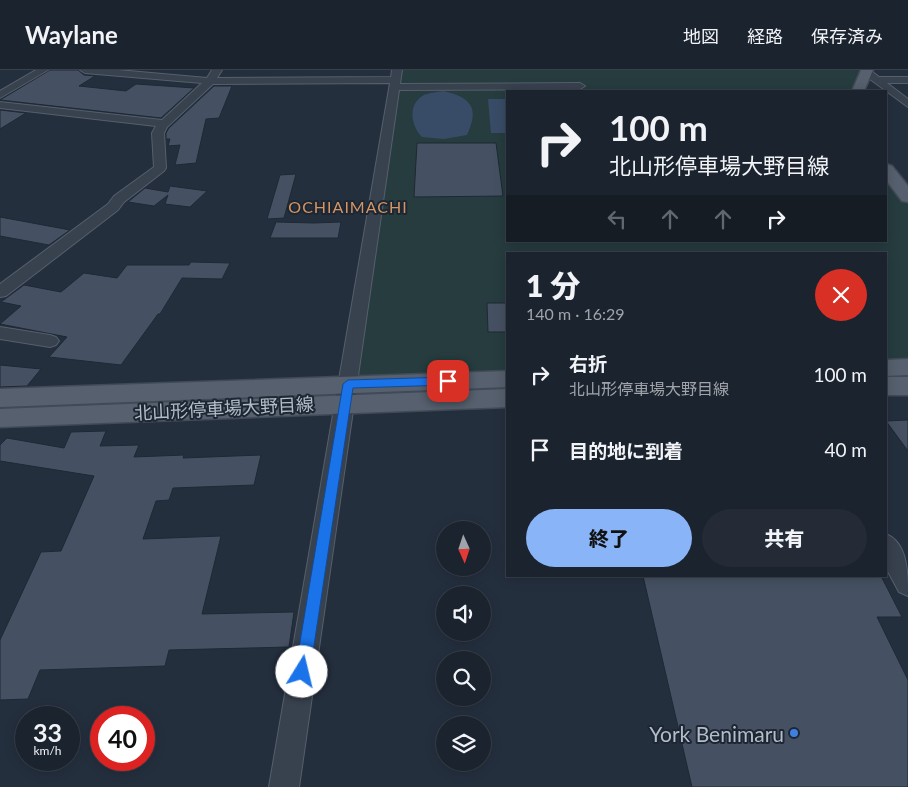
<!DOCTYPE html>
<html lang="ja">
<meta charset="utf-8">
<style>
body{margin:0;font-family:Lato,"Noto Sans JP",sans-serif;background:#242b36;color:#f1f3f6;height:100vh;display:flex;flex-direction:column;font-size:19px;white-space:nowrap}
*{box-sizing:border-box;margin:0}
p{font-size:16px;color:#a0a4aa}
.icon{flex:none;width:28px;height:28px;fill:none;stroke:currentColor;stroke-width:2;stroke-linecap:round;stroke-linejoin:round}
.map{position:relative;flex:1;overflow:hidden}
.drawer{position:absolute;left:506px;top:182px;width:381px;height:325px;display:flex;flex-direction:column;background:#1b232e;border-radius:0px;box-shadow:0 2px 12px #0003,0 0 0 1px #39404a}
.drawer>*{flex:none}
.banner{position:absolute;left:506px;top:20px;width:381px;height:152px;border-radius:0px;box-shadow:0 2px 12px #0003,0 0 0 1px #39404a;background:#1b232e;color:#f1f3f6;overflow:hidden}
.needle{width:32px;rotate:177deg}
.buttons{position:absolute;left:436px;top:451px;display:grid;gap:10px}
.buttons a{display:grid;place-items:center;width:55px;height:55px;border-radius:50%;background:#1b232e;box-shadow:0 2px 12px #0003,0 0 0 1px #39404a;font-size:25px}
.speed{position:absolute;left:15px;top:636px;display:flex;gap:10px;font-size:25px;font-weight:700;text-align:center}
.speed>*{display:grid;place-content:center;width:65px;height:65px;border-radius:50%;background:#1b232e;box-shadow:0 2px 12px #0003,0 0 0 1px #39404a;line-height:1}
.speed small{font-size:12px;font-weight:400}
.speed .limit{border:8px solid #d22;background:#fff;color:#111}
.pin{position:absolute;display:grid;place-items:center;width:42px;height:42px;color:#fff;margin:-21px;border-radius:10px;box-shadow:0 2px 8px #0006}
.me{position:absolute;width:55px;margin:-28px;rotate:9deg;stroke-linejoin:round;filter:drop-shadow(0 0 4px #0008)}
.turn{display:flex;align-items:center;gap:18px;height:105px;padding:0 20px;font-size:22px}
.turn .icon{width:65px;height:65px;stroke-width:2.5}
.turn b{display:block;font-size:35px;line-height:42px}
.lanes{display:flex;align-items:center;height:48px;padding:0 20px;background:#0003;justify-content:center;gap:25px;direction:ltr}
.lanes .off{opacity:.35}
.round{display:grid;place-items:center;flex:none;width:52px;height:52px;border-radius:26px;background:#242b36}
.headline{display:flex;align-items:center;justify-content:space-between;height:85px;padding:0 20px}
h1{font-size:30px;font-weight:800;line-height:38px}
.action{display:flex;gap:10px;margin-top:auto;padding:10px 20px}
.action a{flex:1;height:58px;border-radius:30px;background:#8ab4f8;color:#111;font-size:20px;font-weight:800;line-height:58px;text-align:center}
.action a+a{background:#242b36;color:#f1f3f6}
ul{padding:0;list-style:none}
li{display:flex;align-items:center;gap:15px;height:75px;padding:0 20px}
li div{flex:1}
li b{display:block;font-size:19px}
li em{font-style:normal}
header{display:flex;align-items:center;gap:30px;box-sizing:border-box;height:70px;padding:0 25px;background:#1b232e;border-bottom:1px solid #39404a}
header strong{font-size:24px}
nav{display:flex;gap:28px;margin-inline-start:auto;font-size:18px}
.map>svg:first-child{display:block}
.green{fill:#263c3f}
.water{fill:#394c67}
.building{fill:#455162;stroke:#1f2835}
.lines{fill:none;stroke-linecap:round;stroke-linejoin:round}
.minor-casing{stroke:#565f6c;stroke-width:2}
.major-casing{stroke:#414a57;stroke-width:3}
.minor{fill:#38414e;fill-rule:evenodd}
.major{fill:#56606e;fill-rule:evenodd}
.route{fill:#1a73e8;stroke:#114b97}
.shop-dot{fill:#3f7fe0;stroke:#1d2633;stroke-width:2}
.labels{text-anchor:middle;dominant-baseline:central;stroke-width:4;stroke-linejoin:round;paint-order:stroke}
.far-quarter-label{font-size:16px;letter-spacing:1px;fill:#d59563;stroke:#1d2633}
.street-label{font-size:18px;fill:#b4bcc9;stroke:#1d2633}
.near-poi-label{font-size:21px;fill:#b4bcc9;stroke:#1d2633;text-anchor:end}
</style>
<header>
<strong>Waylane</strong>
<nav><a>地図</a><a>経路</a><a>保存済み</a></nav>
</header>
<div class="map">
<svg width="908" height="717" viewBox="0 0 908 717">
<rect width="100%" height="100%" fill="#242f3e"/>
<path class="green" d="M397,0H867L859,16L858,21H508V171H886V99L908,127V297L886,298V184H508L507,309L348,314Z"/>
<g class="water">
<path d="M443,21C471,27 480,38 467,65L444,69L422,67C411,56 407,34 424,25C429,23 437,22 443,21Z"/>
<path d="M488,29H507V63H491Z"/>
</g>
<g class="building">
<path d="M50,0H78L84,5L95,6L79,16L126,21L136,14L194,18L161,48L0,30Z"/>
<path d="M214,16H232L219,48L206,49L196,93L175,95L180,75L168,76L170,69H166V63L169,58Z"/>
<path d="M0,40L26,43L0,59Z"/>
<path d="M417,73H496L503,126L414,127Z"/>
<path d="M296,104L284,148L267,149L280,105Z"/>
<path d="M170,116L207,121L190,137L165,134L168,125L154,136L128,132L145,118L168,122Z"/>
<path d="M0,147L70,160L49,175L0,166Z"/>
<path d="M276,152L314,153L341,152L338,168H270Z"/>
<path d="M191,192L230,193L222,209L182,208L160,244H158L121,295L49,287L67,267L0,254L21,236L1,232L24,215L61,222L84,203L117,208L127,195H189Z"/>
<path d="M487,233H508V262H488Z"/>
<path d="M0,295L41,299L27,316L0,317Z"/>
<path d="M908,350V381L886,351Z"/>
<path d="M106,361L100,376L139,375L134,387L184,385L183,388L261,385L254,415L173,418L169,430L156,431L143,469L221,466L202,544L294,542L289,577L169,580L165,596L40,600L28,629L0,630V570L41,482L61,481L94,406L0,391V375L7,368L64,378L71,362Z"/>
<path d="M643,506H881L902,547H877L908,610V717H692Z"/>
</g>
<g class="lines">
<defs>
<g id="minor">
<path d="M36,0H48L0,28V21Z"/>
<path d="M80,0H118L207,8L212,0H222L217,8L391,7L392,0H402L400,14L580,13L585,16L580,19L399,20L299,717H269L390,13L213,14L167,57L164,63L166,98L164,101L124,132L118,140L6,226L0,227V214L108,134L114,126L154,97L152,63L156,56L0,38V32L162,50L202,13L85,3Z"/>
<path d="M863,0H870L879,7H908V13H887L908,29V37L863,4Z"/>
<path d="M0,257L50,265L56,267L59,271L56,275L50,277L0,269Z"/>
<path d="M886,464C908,473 908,504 908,526L899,522L886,498Z"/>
</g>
<g id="major">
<path d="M861,0H873L864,21H852Z"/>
<path d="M886,94L892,96L908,116V132L902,131L886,110Z"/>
<path d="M908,289V305L886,306V290Z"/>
<path d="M508,301V317L0,337V319Z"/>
<rect x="886" y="307" width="22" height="18"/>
<path d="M508,319V337L0,357V339Z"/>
</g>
</defs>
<use href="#minor" class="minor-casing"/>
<use href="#major" class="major-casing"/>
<use href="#minor" class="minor"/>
<use href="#major" class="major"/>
</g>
<path class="route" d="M448,307L453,311L448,315L353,318L310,602L308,607L302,609L297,607L295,602L343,314L348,310Z"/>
<circle class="shop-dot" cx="794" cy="663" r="5"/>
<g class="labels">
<g class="far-quarter-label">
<text x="348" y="136">OCHIAIMACHI</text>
</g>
<g class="street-label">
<text transform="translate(224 338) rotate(-3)">北山形停車場大野目線</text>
</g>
<g class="near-poi-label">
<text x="784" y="663">York Benimaru</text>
</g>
</g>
</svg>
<div class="buttons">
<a><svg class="needle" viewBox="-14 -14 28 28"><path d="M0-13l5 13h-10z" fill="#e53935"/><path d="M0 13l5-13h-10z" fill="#a0a4aa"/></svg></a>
<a><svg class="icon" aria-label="sound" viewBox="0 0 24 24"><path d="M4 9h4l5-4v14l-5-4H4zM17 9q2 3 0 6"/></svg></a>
<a><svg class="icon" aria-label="search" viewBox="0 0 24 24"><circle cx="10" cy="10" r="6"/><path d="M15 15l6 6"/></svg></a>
<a><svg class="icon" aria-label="layers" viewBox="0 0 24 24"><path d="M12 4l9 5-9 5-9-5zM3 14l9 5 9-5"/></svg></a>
</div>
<div class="speed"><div>33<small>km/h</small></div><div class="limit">40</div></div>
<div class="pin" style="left:448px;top:311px;background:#d93025"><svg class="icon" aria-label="arrive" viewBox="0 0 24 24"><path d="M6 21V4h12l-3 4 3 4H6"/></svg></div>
<svg class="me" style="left:302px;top:602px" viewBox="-20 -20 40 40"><circle r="19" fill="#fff"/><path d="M0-13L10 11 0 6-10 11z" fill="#1a73e8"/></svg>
<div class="banner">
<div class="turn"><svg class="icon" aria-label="right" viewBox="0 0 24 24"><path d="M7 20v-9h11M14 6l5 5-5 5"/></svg><div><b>100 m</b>北山形停車場大野目線</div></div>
<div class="lanes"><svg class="icon off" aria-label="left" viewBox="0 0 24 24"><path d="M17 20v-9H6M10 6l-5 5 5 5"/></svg><svg class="icon off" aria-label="ahead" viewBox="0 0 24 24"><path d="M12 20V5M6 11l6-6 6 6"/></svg><svg class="icon off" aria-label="ahead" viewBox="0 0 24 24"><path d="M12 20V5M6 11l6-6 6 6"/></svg><svg class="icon" aria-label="right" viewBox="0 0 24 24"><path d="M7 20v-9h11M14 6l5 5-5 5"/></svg></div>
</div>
<section class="drawer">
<div class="headline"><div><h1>1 分</h1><p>140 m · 16:29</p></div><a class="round" style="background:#d93025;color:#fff"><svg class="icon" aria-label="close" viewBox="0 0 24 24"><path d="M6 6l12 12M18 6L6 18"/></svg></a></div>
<ul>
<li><svg class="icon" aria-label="right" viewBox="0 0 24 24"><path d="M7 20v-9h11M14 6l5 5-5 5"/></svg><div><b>右折</b><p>北山形停車場大野目線</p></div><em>100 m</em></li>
<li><svg class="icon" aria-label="arrive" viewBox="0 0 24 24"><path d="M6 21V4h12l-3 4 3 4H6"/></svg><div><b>目的地に到着</b></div><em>40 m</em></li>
</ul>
<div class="action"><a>終了</a><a>共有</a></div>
</section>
</div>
